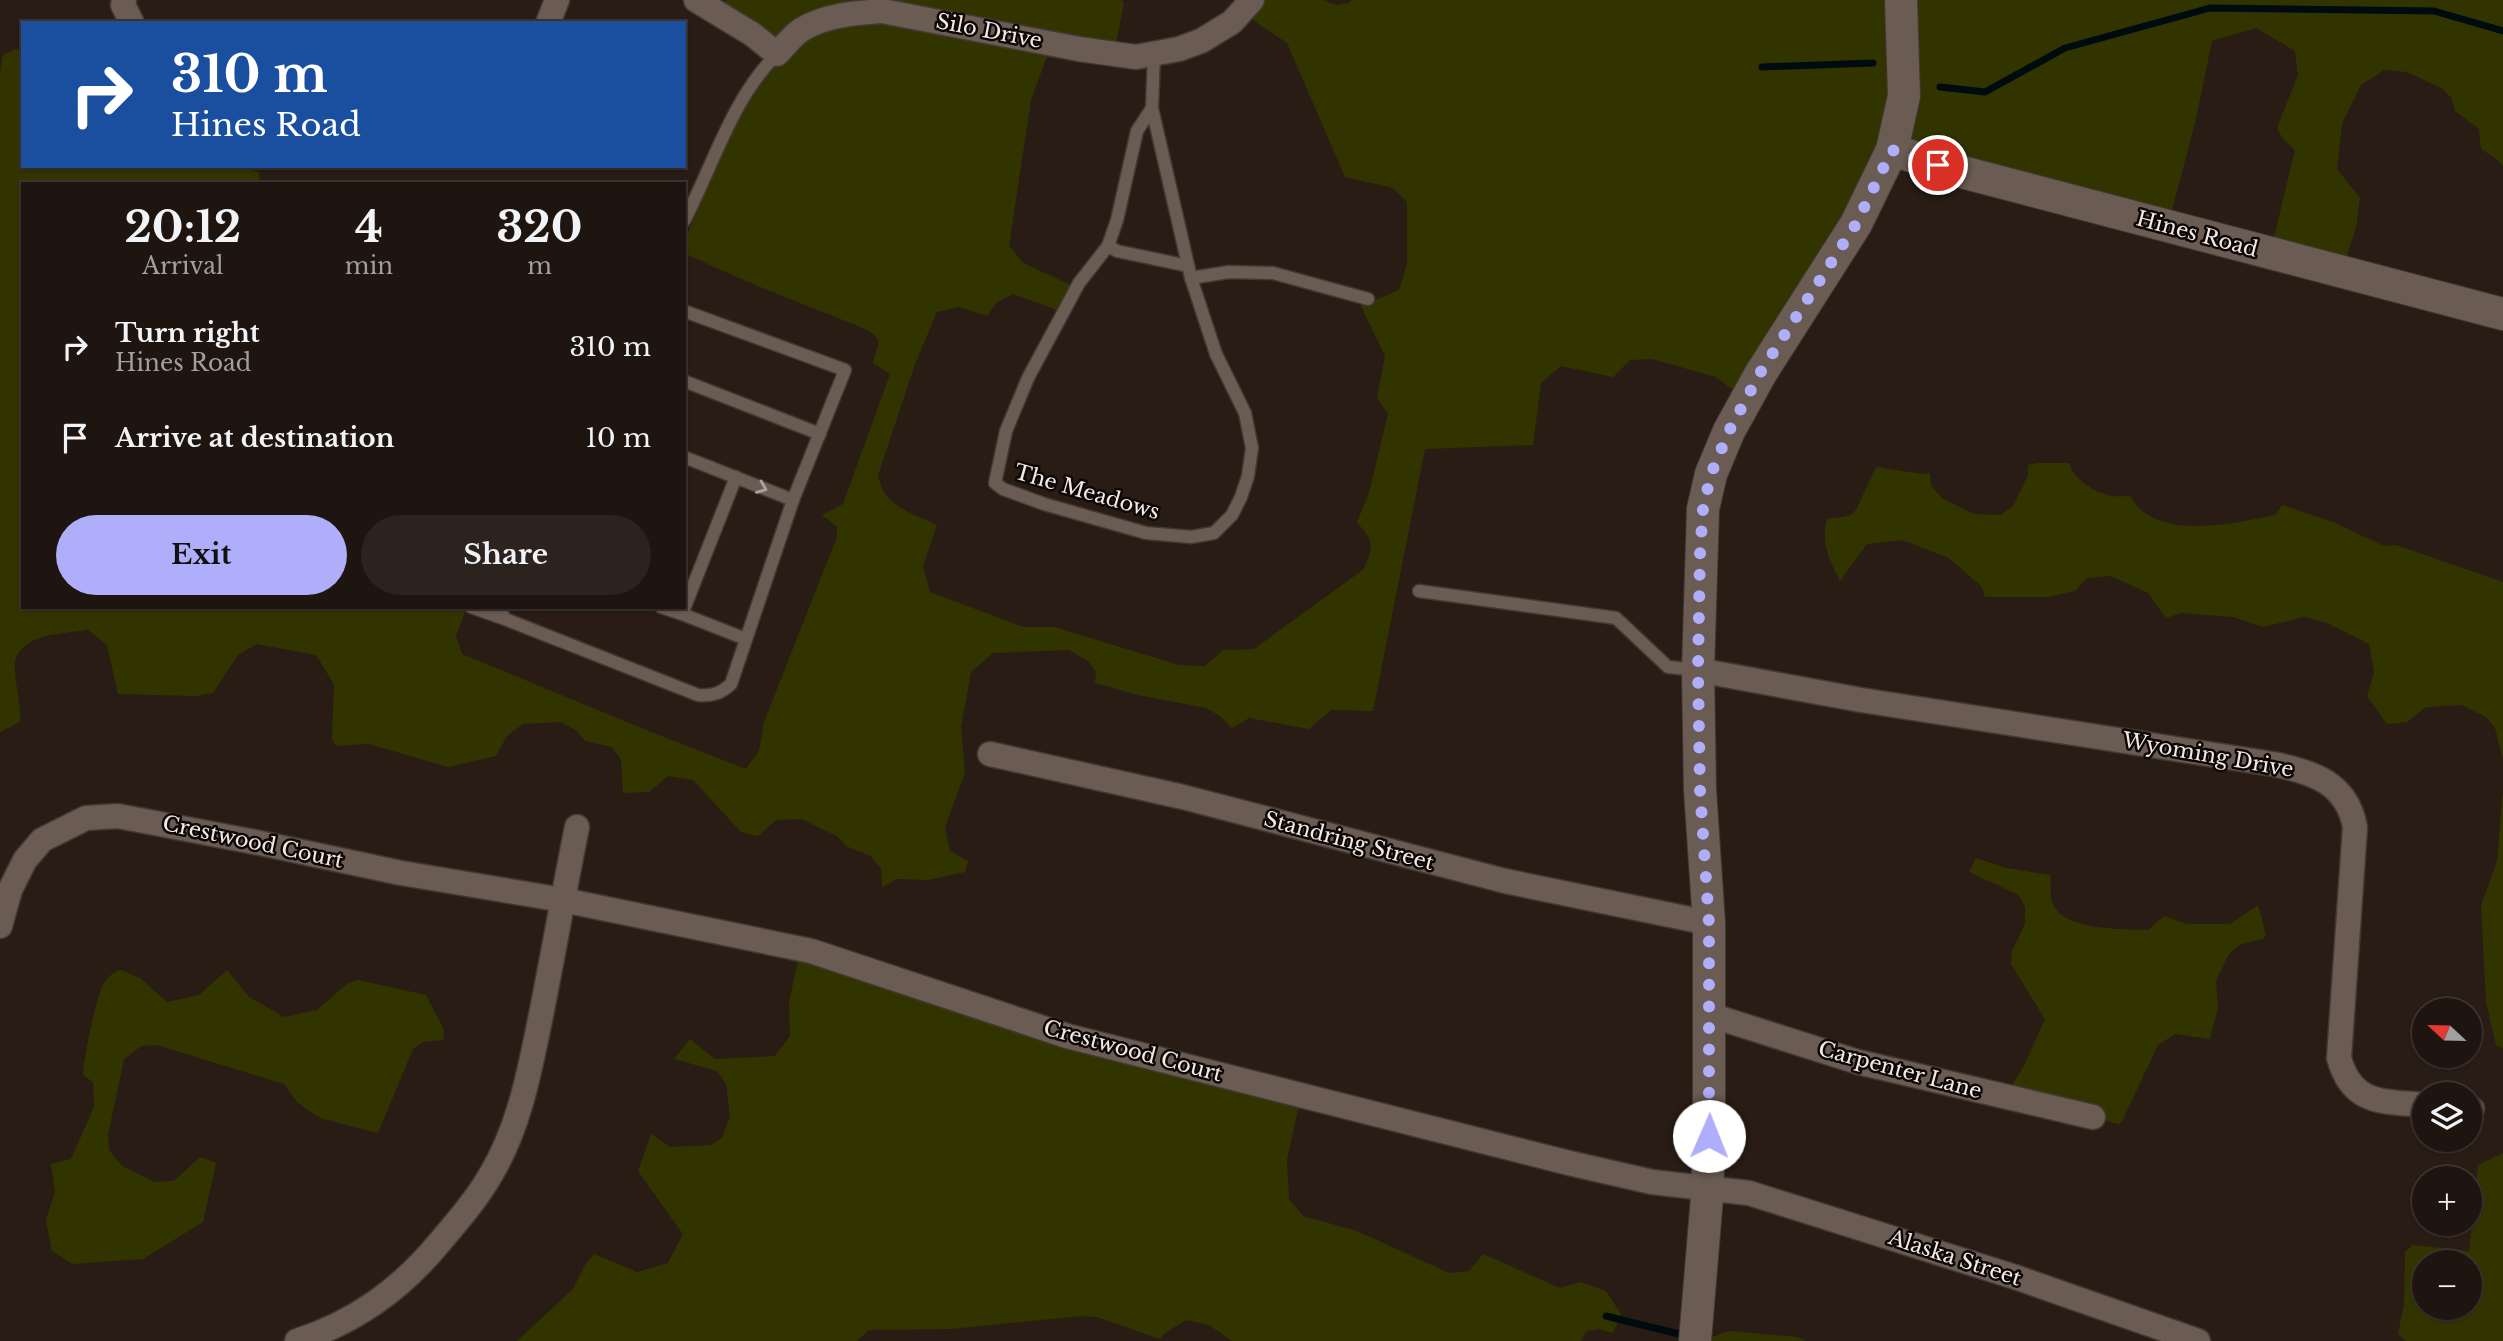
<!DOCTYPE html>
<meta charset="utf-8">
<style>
body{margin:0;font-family:"Libre Baskerville",serif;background:#2c221e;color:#f1f3f6;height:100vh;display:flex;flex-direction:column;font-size:26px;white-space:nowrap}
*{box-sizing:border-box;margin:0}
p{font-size:23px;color:#a19f9f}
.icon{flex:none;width:38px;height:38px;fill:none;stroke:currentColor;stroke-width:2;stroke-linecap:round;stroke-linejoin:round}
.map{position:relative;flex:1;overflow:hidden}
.sheet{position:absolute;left:21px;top:182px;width:665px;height:427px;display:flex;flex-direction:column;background:#1f1510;border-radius:0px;box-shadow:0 2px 5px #0004,0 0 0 2px #3c3430}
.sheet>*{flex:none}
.banner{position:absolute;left:21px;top:21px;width:665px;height:147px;border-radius:0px;box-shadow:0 2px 5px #0004,0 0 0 2px #3c3430;background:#1a4fa0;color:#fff;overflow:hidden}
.needle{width:46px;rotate:292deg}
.tools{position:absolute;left:2412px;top:998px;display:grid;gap:14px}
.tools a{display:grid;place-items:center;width:70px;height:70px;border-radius:50%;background:#1f1510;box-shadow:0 2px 5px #0004,0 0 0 2px #3c3430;font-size:35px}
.pin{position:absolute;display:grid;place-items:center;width:60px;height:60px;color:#fff;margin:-30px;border:4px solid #fff;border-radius:50%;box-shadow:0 2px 7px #0007}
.me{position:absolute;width:77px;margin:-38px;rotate:1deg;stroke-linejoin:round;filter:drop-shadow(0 0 5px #0008)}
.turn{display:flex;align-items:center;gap:24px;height:147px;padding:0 35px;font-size:32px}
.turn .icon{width:91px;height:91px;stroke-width:2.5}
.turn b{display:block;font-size:49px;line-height:60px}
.eta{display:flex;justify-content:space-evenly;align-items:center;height:119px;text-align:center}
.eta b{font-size:42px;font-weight:700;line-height:49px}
.button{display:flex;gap:14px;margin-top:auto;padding:14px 35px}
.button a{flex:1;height:80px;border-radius:42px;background:#afaefa;color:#111;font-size:28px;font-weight:700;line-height:80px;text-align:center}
.button a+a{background:#2c221e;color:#f1f3f6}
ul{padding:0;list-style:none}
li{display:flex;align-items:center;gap:21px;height:91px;padding:0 35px}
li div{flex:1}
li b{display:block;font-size:26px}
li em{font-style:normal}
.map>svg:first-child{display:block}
.green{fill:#323400;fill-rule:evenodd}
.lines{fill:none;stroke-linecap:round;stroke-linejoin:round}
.stream{stroke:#000b0f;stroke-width:7}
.service-casing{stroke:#423834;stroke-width:15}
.minor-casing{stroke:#423834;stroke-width:27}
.tertiary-casing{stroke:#423834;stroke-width:34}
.service{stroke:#6a5b53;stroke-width:12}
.minor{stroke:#6a5b53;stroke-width:24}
.tertiary{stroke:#6a5b53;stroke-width:32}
.oneway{stroke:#aea29c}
.route{stroke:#afaefa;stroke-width:12;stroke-dasharray:0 21.6}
.labels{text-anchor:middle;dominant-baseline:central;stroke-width:5;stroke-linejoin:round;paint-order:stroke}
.street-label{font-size:21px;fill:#f2e9e4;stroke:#0d0805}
</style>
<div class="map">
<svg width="2503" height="1341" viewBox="0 0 2503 1341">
<rect width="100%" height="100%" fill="#291c15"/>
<g class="green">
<path d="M726,0H1121L1124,3L1114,53L1050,48L1031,100L1009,246L1023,263L1073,286L1060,311L1013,294L997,302L987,316L959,307L937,312L915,364L878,475C884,507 910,512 937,525L923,566L930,592L1023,627H1054L1179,665L1205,666L1223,650L1254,649L1364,569C1374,544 1374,543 1357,522L1369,493L1388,414L1377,398L1385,356L1361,306L1399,290L1407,264V202L1393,188L1345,177L1287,43L1244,14L1253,0H1323L1336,5L1348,3L1352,0H2503V166L2498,160L2481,149L2479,129L2455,111L2452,99L2443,89L2407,72L2384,70L2361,85L2342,124L2337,169L2360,198L2356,228L2341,273L2269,258L2295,150L2283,139L2277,128L2298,75L2295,51L2256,28L2212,41L2195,123L2167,229L1905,156L1751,403L1716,377L1652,359L1630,360L1613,377L1561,366L1541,383L1533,445L1425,449L1373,711L1331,710L1309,729L1249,718L1232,728L1220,716L1206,708L1138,695L1095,683L1096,672L1088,661L1069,650L993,653L971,672L961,727L965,773L945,827L950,851L968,861L965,872L928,880L897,879L882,887L881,869L871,856L846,846L837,836L801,819L776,820L758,836L741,832L693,780L668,776L649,792L623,793L621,760L612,747L585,741L577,731L561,722L523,724L507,736L496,756L448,767L369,744L336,746L332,739L334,684L316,655L257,644L238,655L213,693L196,696L118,694L107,645L88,630C63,634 11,633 15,672C16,688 21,705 20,722L0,732V74L3,55L16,49L23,53V166H231L259,172L260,184H23V607H467L456,636L462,654L651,732L746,769L759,751L764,722L837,537V527L822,515L843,504L890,374L873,363L879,341C874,330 850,323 838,318C786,298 735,277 684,253V241L745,100L789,42L720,12Z"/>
<path d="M2036,463H2070C2071,479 2098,494 2112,496C2118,497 2124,496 2130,496C2133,500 2136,506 2140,509C2171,538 2238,523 2275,515L2282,505L2333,522L2384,546L2396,545L2503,582V759L2495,728L2486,717L2461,705L2426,707L2407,722L2387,724L2367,696L2374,672L2369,644L2327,623L2304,617L2263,627L2233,617L2181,613L2166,618L2148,593L2111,576L2087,578L2075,591L2047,597H1985L1982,587L1949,558L1902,540L1867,544L1840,581C1829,558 1821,546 1827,519L1849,516L1856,510L1876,467L1922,474L1930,473L1931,486L1943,499L1974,514L2001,515L2014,505L2028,475V465Z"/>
<path d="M2503,789V1048L2496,1045L2486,1002L2481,906L2497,861Z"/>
<path d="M1976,858L2006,868L2050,875C2051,883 2050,894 2052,902C2061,931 2124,929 2148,930L2164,916L2187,924H2230L2258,905L2266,935L2263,939L2239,945L2229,954L2216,981L2218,1007L2210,1039L2175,1034L2158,1045L2122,1121L2119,1124L2022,1101L2010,1088L2024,1066L2045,1019L2011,964L2012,951L2025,924V907L2019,895L1969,872Z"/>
<path d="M799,954L1300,1100L1287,1160L1289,1199L1303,1216L1357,1231L1449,1273L1469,1271L1483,1254L1560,1288L1580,1282L1606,1291L1621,1314L1613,1333L1598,1329L1586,1332L1581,1341H1232L1209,1325L1186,1320L1165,1333L1160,1339L1097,1317L1081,1316L951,1329L869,1330L857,1341H517L573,1289L585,1265L594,1254L637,1272L668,1263L683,1234L638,1171L651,1134L670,1147L711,1145L722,1138L730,1116L726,1084L717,1071L674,1059L690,1039L715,1059L775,1056L790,1036L789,1003Z"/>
<path d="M121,970L140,978L167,1002L199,995L227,970L249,997L284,1017L317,1010L347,984L358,980L426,995L444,1030L443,1040L423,1042L413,1049L378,1133L320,1118L298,1103L284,1084L157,1045L141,1046L124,1059L108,1135L109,1150L122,1166L154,1182L174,1181L200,1157L216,1163L203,1222L143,1259L72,1264L52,1251L46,1220L55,1192L51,1164L71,1159L94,1107L93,1082L83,1075C84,1057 96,997 104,983C109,976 113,972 121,970Z"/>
<path d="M2503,1153V1341H2406L2398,1334L2404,1304L2405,1252L2413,1245L2469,1251L2478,1165ZM2424,1262H2469V1307H2424Z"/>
<path d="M1728,1331L1798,1337L1805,1341H1703Z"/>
</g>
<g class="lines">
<g class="stream">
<path d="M1762,67L1873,63"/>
<path d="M1940,87L1985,92L2065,48L2210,8L2434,11L2503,31"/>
<path d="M1606,1316L1679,1334"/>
</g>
<defs>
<g id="service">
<path d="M1152,108L1137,131L1117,220L1108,246L1079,283L1028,378L1006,431L995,483L1003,489L1044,504L1146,533L1191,537L1214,533L1232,515L1241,497L1248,476L1252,448L1245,413L1216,354L1191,278L1152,108L1154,54"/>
<path d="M684,221C714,164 731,100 777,54"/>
<path d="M1108,246L1117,251L1188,266"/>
<path d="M1191,278L1229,272L1273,273L1368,299"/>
<path d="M684,381L820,434"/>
<path d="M684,457L793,500"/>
<path d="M1419,591L1616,618L1668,667L1698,670"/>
<path d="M471,607L505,619"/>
<path d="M499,607L505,619L698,695C712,696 720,694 731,684L793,500L845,370L684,311"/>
<path d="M661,607L682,614L736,477"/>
<path d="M682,614L746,639"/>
</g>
<g id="minor">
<path d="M124,0L123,5L132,23"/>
<path d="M696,0L752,34L777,54C785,46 792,36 801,30C825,15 855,13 882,11L1079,49L1136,57L1179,49L1201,41L1232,22L1252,0"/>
<path d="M548,23L557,0"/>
<path d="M1698,670L1861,700L2273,764C2313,772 2347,783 2355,827L2339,1058C2352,1105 2382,1101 2424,1105"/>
<path d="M990,754L1183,797L1505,881L1709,923"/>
<path d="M0,926L10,890L25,860L42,840L86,818L118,816L260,843L401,873L563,900L811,951L1067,1036L1569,1163L1652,1182L1749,1193L2015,1277L2198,1341"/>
<path d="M1710,1015L1858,1062L2093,1117"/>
<path d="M2469,1109H2472"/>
<path d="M297,1341C355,1322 400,1290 439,1243C457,1222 476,1200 490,1176C519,1128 529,1074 540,1020C553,956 564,891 577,827"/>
</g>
<g id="tertiary">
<path d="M1892,150L1962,172L2503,314"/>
<path d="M1695,1341L1707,1197L1709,1136V923L1700,790L1698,670L1703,509L1711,474L1729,431L1761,373L1856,224L1892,150L1904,96L1901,0"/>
</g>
</defs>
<use href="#service" class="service-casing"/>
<use href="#minor" class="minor-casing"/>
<use href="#tertiary" class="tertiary-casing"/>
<use href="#service" class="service"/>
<use href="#minor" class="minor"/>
<use href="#tertiary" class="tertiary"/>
</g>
<defs><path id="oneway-chevron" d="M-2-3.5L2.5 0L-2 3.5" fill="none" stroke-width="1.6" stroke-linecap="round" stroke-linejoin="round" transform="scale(1.75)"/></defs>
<use class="oneway" href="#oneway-chevron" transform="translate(762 488) rotate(22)"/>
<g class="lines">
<path class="route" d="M1709,1136V923L1700,790L1698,670L1700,554L1703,509L1711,474L1729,431L1760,373L1856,224L1892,150L1938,165"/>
</g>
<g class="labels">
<g class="street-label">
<text transform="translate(989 31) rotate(11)">Silo Drive</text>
<text transform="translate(2197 234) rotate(15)">Hines Road</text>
<text transform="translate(1087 492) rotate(16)">The Meadows</text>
<text transform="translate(2208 755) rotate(10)">Wyoming Drive</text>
<text transform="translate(1349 841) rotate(15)">Standring Street</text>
<text transform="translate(253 842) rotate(12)">Crestwood Court</text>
<text transform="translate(1133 1051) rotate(15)">Crestwood Court</text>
<text transform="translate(1900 1070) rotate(15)">Carpenter Lane</text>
<text transform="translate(1955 1258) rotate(18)">Alaska Street</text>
</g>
</g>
</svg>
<div class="tools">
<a><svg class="needle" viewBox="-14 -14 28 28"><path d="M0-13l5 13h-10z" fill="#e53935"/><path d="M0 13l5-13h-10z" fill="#a19f9f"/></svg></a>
<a><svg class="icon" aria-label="layers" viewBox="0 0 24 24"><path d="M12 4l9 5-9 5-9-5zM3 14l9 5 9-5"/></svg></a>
<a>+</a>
<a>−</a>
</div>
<div class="pin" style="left:1938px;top:165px;background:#d93025"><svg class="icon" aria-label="arrive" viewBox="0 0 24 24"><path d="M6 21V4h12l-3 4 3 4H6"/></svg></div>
<svg class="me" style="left:1709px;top:1136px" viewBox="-20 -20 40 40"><circle r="19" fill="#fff"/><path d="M0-13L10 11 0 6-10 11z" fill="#afaefa"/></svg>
<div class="banner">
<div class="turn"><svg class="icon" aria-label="right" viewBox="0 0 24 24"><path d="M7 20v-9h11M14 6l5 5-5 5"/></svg><div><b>310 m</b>Hines Road</div></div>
</div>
<section class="sheet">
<div class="eta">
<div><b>20:12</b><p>Arrival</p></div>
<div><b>4</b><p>min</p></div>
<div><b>320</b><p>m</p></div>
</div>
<ul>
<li><svg class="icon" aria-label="right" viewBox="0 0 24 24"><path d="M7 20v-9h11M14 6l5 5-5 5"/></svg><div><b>Turn right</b><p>Hines Road</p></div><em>310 m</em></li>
<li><svg class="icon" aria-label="arrive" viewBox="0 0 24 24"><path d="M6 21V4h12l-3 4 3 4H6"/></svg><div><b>Arrive at destination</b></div><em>10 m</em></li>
</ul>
<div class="button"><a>Exit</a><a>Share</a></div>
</section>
</div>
